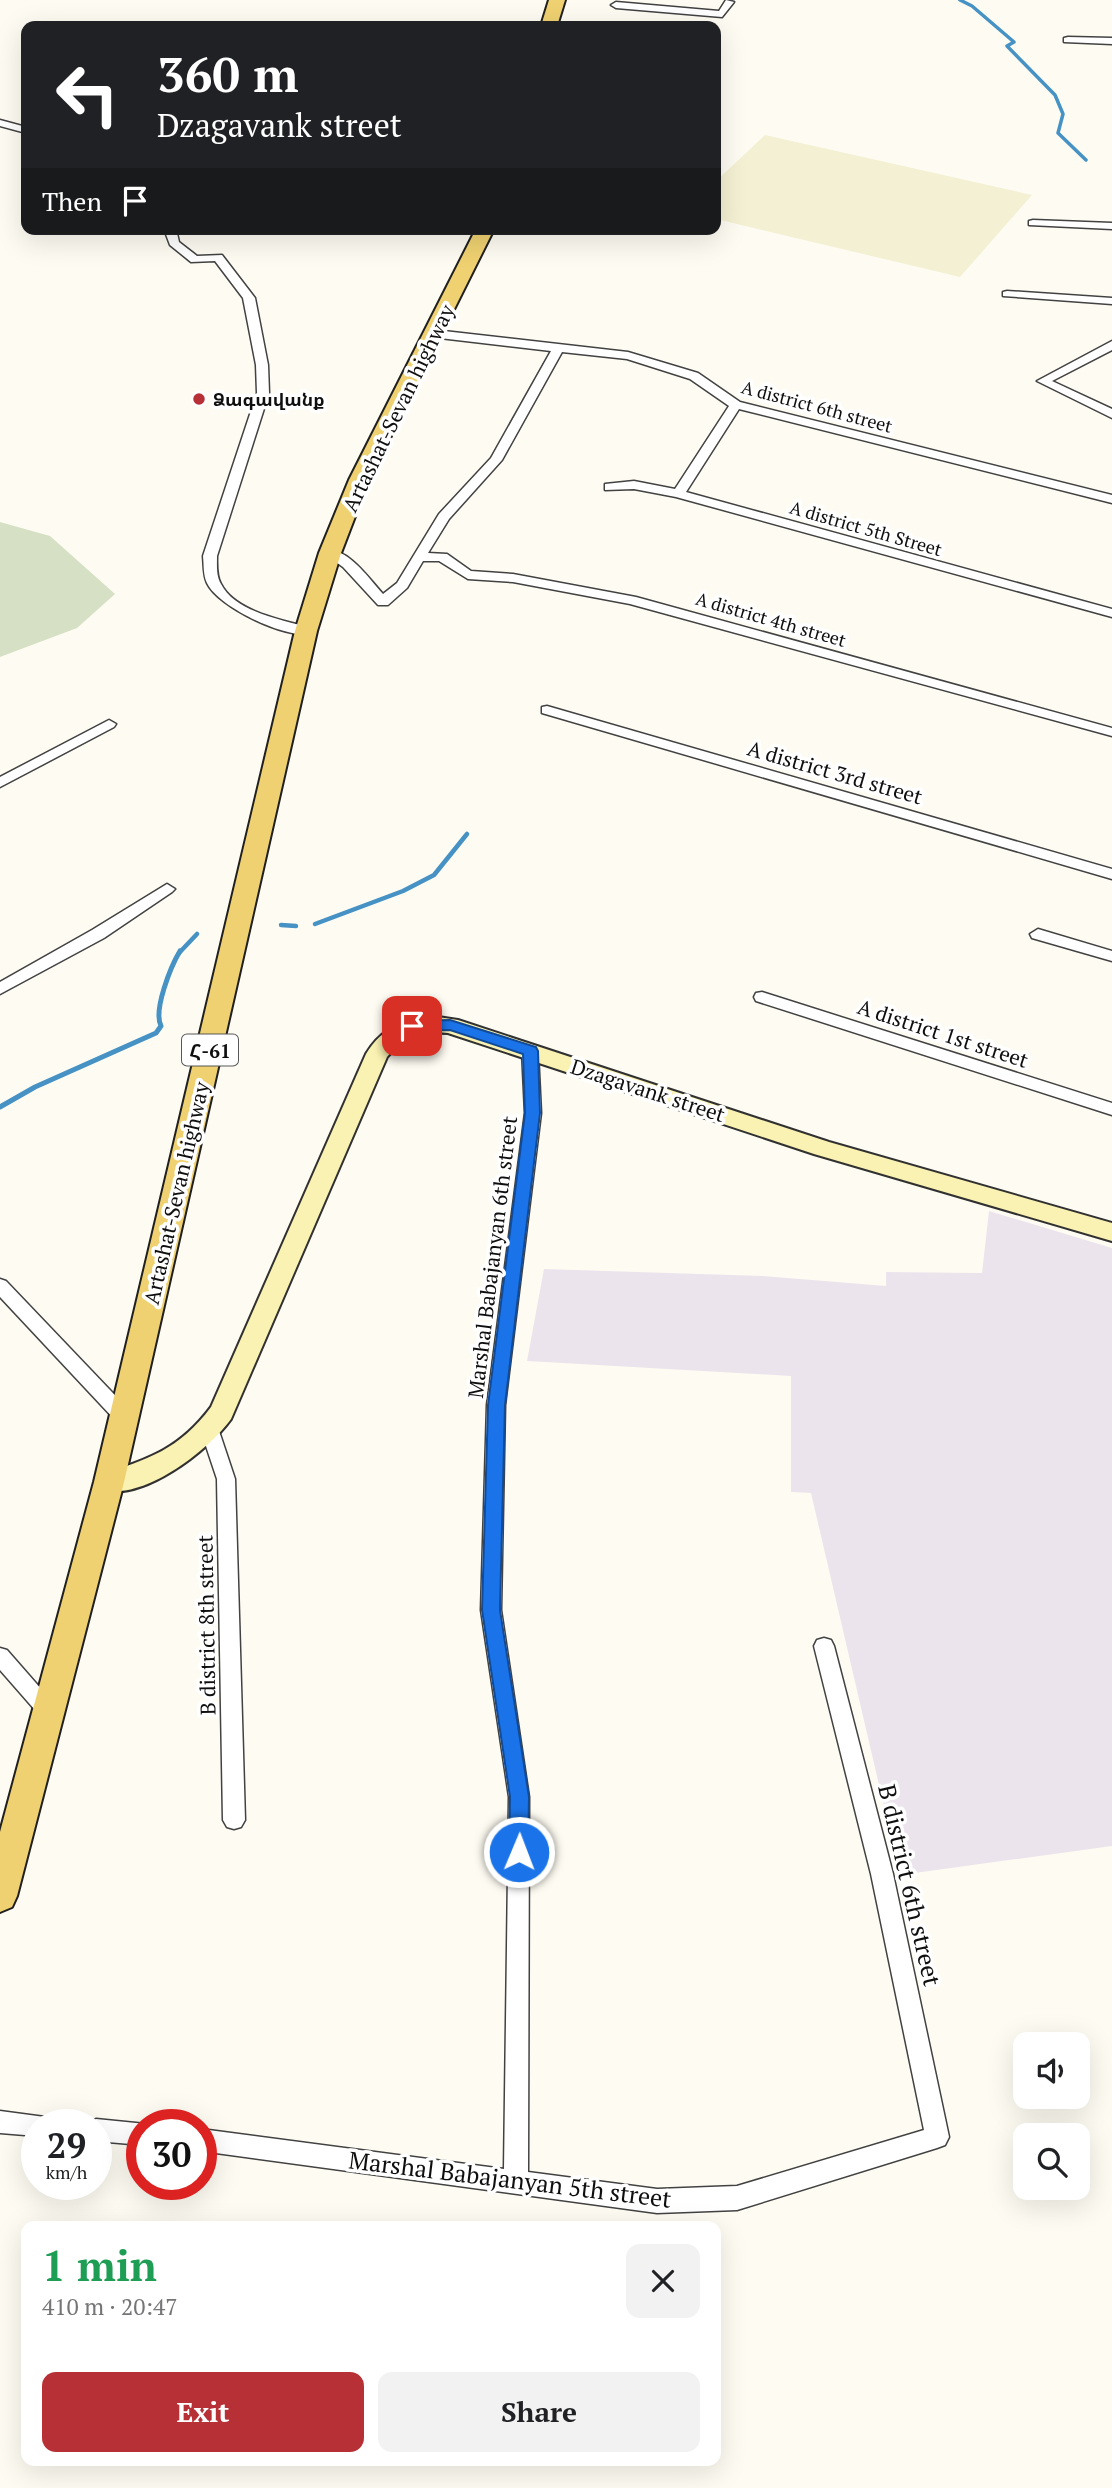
<!DOCTYPE html>
<meta charset="utf-8">
<style>
body{margin:0;font-family:"PT Serif","Noto Sans Armenian",serif;background:#f2f2f2;color:#202124;height:100vh;display:flex;flex-direction:column;font-size:26px;white-space:nowrap}
*{box-sizing:border-box;margin:0}
p{font-size:23px;color:#757577}
.icon{flex:none;width:38px;height:38px;fill:none;stroke:currentColor;stroke-width:2;stroke-linecap:round;stroke-linejoin:round}
.map{position:relative;flex:1;overflow:hidden}
.panel{position:absolute;left:21px;top:2221px;width:700px;height:245px;display:flex;flex-direction:column;background:#fff;border-radius:14px;box-shadow:0 7px 28px #0002}
.panel>*{flex:none}
.guide{position:absolute;left:21px;top:21px;width:700px;height:214px;border-radius:14px;box-shadow:0 7px 28px #0002;background:#202124;color:#fff;overflow:hidden}
.controls{position:absolute;left:1013px;top:2032px;display:grid;gap:14px}
.controls a{display:grid;place-items:center;width:77px;height:77px;border-radius:14px;background:#fff;box-shadow:0 7px 28px #0002;font-size:35px}
.speed{position:absolute;left:21px;top:2109px;display:flex;gap:14px;font-size:35px;font-weight:700;text-align:center}
.speed>*{display:grid;place-content:center;width:91px;height:91px;border-radius:50%;background:#fff;box-shadow:0 7px 28px #0002;line-height:1}
.speed small{font-size:18px;font-weight:400}
.speed .limit{border:10px solid #d22;background:#fff;color:#111}
.pin{position:absolute;display:grid;place-items:center;width:60px;height:60px;color:#fff;margin:-30px;border-radius:14px;box-shadow:0 4px 10px #0006}
.me{position:absolute;width:77px;margin:-38px;rotate:1deg;stroke-linejoin:round;filter:drop-shadow(0 0 5px #0008)}
.turn{display:flex;align-items:center;gap:24px;height:147px;padding:0 21px;font-size:32px}
.turn .icon{width:91px;height:91px;stroke-width:2.5}
.turn b{display:block;font-size:49px;line-height:60px}
.then{display:flex;align-items:center;height:66px;padding:0 21px;background:#0003;gap:14px;font-size:26px}
.round{display:grid;place-items:center;flex:none;width:74px;height:74px;border-radius:14px;background:#f2f2f2}
.head{display:flex;align-items:center;justify-content:space-between;height:119px;padding:0 21px}
h1{font-size:42px;font-weight:700;line-height:52px;color:#1e9e55}
.action{display:flex;gap:14px;margin-top:auto;padding:14px 21px}
.action a{flex:1;height:80px;border-radius:14px;background:#b73036;color:#fff;font-size:28px;font-weight:700;line-height:80px;text-align:center}
.action a+a{background:#f2f2f2;color:#202124}
.map>svg:first-child{display:block}
.industrial{fill:#ece4ed}
.farmland{fill:#f3f0d3}
.cemetery{fill:#d6e0c4}
.lines{fill:none;stroke-linecap:round;stroke-linejoin:round}
.stream-far2{stroke:#4692c5;stroke-width:3.5}
.stream-far1{stroke:#4692c5;stroke-width:4.5}
.stream{stroke:#4692c5;stroke-width:5}
.street-casing{stroke:#424242;stroke-width:3}
.secondary-casing{stroke:#313131;stroke-width:4}
.primary-casing{stroke:#202020;stroke-width:4}
.street{fill:#fff;fill-rule:evenodd}
.secondary{fill:#faf2b2;fill-rule:evenodd}
.primary{fill:#efd171;fill-rule:evenodd}
.route{fill:#1a73e8;stroke:#114b97;stroke-width:2}
.poi-dot{fill:#b73036;stroke:#fff;stroke-width:2.5}
.labels{text-anchor:middle;dominant-baseline:central;stroke-width:7;stroke-linejoin:round;paint-order:stroke}
.far-poi-label{font-size:18px;font-weight:bold;fill:#0f0f0f;stroke:#fff;text-anchor:start}
.far-street-label{font-size:18px;fill:#0f0f0f;stroke:#fff}
.shield{fill:#fff;stroke:#575757;stroke-width:2}
.shield-label{font-size:19px;font-weight:bold;fill:#0f0f0f}
.street-label{font-size:21px;fill:#0f0f0f;stroke:#fff}
.near-street-label{font-size:24px;fill:#0f0f0f;stroke:#fff}
</style>
<div class="map">
<svg width="1112" height="2488" viewBox="0 0 1112 2488">
<rect width="100%" height="100%" fill="#fefcf2"/>
<path class="industrial" d="M989,1211L1112,1248V1846L900,1875L811,1493L791,1492V1376L527,1361L544,1269L763,1276L886,1286V1272L982,1273Z"/>
<path class="farmland" d="M765,135L1032,195L960,277L716,219V181Z"/>
<path class="cemetery" d="M0,522L50,536L115,594L77,628L0,657Z"/>
<g class="lines">
<path class="stream-far2" d="M960,0L972,6L1014,42L1007,46L1055,95L1063,114L1058,133L1086,160"/>
<g class="stream-far1">
<path d="M315,924L403,891L434,875L467,834"/>
<path d="M281,925L296,926"/>
<path d="M179,953L197,934"/>
</g>
<path class="stream" d="M0,1107L35,1087L156,1033L161,1026C153,1010 171,966 180,951"/>
<defs>
<g id="street">
<path d="M726,0L734,2L722,17L616,8L611,5L616,2L719,11Z"/>
<path d="M1068,37L1112,38V44L1064,42V38Z"/>
<path d="M0,120L26,127V133L0,126Z"/>
<path d="M1033,220L1112,223V229L1029,225V221Z"/>
<path d="M164,229H176L179,242L197,256L222,255L255,298L268,365L269,393L217,556C217,565 216,576 221,584C235,612 283,620 311,628V634C286,639 218,607 207,583C203,575 204,565 203,556L257,393L256,365L243,298L215,261L191,262L170,245Z"/>
<path d="M1007,291L1112,298V304L1003,296V292Z"/>
<path d="M435,330L628,352L698,373L740,402L1112,495V503L739,409L686,492L1112,609V617L676,497L634,489L605,490V484L634,481L675,489L729,406L690,379L627,359L562,352L502,460L449,519L428,553L447,554L471,571L513,574L636,597L1112,728V736L630,604L513,582L468,579L439,561H423L407,588L388,605H378L343,567L323,553L325,550C348,547 370,580 383,594L397,583L439,514L491,458L551,351L431,337L429,334Z"/>
<path d="M1112,341V350L1052,381L1112,409V418L1037,381Z"/>
<path d="M547,706L1112,869V879L542,713V707Z"/>
<path d="M109,720L116,724L114,727L0,787V777Z"/>
<path d="M167,884L175,889L172,892L104,938L0,994V982L92,930Z"/>
<path d="M1038,929L1112,951V961L1032,938L1030,934Z"/>
<path d="M762,992L1112,1103V1115L756,1001L754,997L756,993Z"/>
<path d="M530,1045L538,1051L541,1113L505,1405L501,1610L529,1797L528,2172L657,2189L737,2186L924,2130L871,1874L814,1646L817,1640L824,1638L831,1640L834,1646L893,1874L949,2137L945,2145L937,2148L737,2210L657,2213L201,2151V2129L504,2169L509,1797L481,1610L487,1405L525,1113L522,1051Z"/>
<path d="M0,1279L6,1281L130,1411L132,1416L130,1421H116L0,1297Z"/>
<path d="M210,1424L217,1426L219,1431L235,1479L245,1820L241,1827L234,1829L227,1827L223,1820L217,1479L201,1431L203,1426Z"/>
<path d="M0,1648L7,1650L56,1706L59,1712L56,1718L49,1721L42,1718L0,1670Z"/>
<path d="M0,2111L45,2117L48,2124H37V2136L0,2133Z"/>
<path d="M96,2119L146,2124H142V2145L96,2141V2124H87Z"/>
</g>
<path id="secondary" d="M438,1017L458,1020L829,1142L1112,1223V1241L814,1154L448,1033C421,1031 405,1036 387,1057L231,1419C208,1451 141,1503 100,1489L96,1482L100,1475C148,1459 179,1450 211,1407L366,1054C382,1027 408,1017 438,1017Z"/>
<g id="primary">
<path d="M549,0H565L557,26H541Z"/>
<path d="M476,229H494L369,480L341,553L317,631L124,1482L17,1896L12,1907L0,1912V1832L94,1482L295,631L319,553L349,480Z"/>
</g>
</defs>
<use href="#street" class="street-casing"/>
<use href="#secondary" class="secondary-casing"/>
<use href="#primary" class="primary-casing"/>
<use href="#street" class="street"/>
<use href="#secondary" class="secondary"/>
<use href="#primary" class="primary"/>
</g>
<path class="route" d="M450,1020L536,1047L538,1051L540,1113L505,1405L500,1610L529,1797L528,1852L526,1858L519,1860L512,1858L509,1852L510,1797L482,1610L488,1405L525,1113L523,1054L450,1030L412,1031L405,1026L412,1021Z"/>
<circle class="poi-dot" cx="199" cy="399" r="7"/>
<g class="labels">
<g class="far-poi-label">
<text x="213" y="399">Ձագավանք</text>
</g>
<g class="far-street-label">
<text transform="translate(817 406) rotate(15)">A district 6th street</text>
<text transform="translate(866 528) rotate(16)">A district 5th Street</text>
<text transform="translate(771 619) rotate(16)">A district 4th street</text>
</g>
<rect class="shield" x="182" y="1034.5" width="56" height="31" rx="5"/>
<g class="shield-label">
<text x="210" y="1050">Հ-61</text>
</g>
<g class="street-label">
<text transform="translate(398 408) rotate(-64)">Artashat-Sevan highway</text>
<text transform="translate(835 772) rotate(16)">A district 3rd street</text>
<text transform="translate(943 1033) rotate(18)">A district 1st street</text>
<text transform="translate(648 1090) rotate(18)">Dzagavank street</text>
<text transform="translate(176 1193) rotate(-77)">Artashat-Sevan highway</text>
<text transform="translate(492 1257) rotate(-83)">Marshal Babajanyan 6th street</text>
<text transform="translate(206 1625) rotate(-91)">B district 8th street</text>
</g>
<g class="near-street-label">
<text transform="translate(910 1885) rotate(77)">B district 6th street</text>
<text transform="translate(510 2179) rotate(7)">Marshal Babajanyan 5th street</text>
</g>
</g>
</svg>
<div class="controls">
<a><svg class="icon" aria-label="sound" viewBox="0 0 24 24"><path d="M4 9h4l5-4v14l-5-4H4zM17 9q2 3 0 6"/></svg></a>
<a><svg class="icon" aria-label="search" viewBox="0 0 24 24"><circle cx="10" cy="10" r="6"/><path d="M15 15l6 6"/></svg></a>
</div>
<div class="speed"><div>29<small>km/h</small></div><div class="limit">30</div></div>
<div class="pin" style="left:412px;top:1026px;background:#d93025"><svg class="icon" aria-label="arrive" viewBox="0 0 24 24"><path d="M6 21V4h12l-3 4 3 4H6"/></svg></div>
<svg class="me" style="left:519px;top:1852px" viewBox="-20 -20 40 40"><circle r="17" fill="#1a73e8" stroke="#fff" stroke-width="3"/><path d="M0-11L8 9 0 5-8 9z" fill="#fff"/></svg>
<div class="guide">
<div class="turn"><svg class="icon" aria-label="left" viewBox="0 0 24 24"><path d="M17 20v-9H6M10 6l-5 5 5 5"/></svg><div><b>360 m</b>Dzagavank street</div></div>
<div class="then">Then<svg class="icon" aria-label="arrive" viewBox="0 0 24 24"><path d="M6 21V4h12l-3 4 3 4H6"/></svg></div>
</div>
<section class="panel">
<div class="head"><div><h1>1 min</h1><p>410 m · 20:47</p></div><a class="round"><svg class="icon" aria-label="close" viewBox="0 0 24 24"><path d="M6 6l12 12M18 6L6 18"/></svg></a></div>
<div class="action"><a>Exit</a><a>Share</a></div>
</section>
</div>
